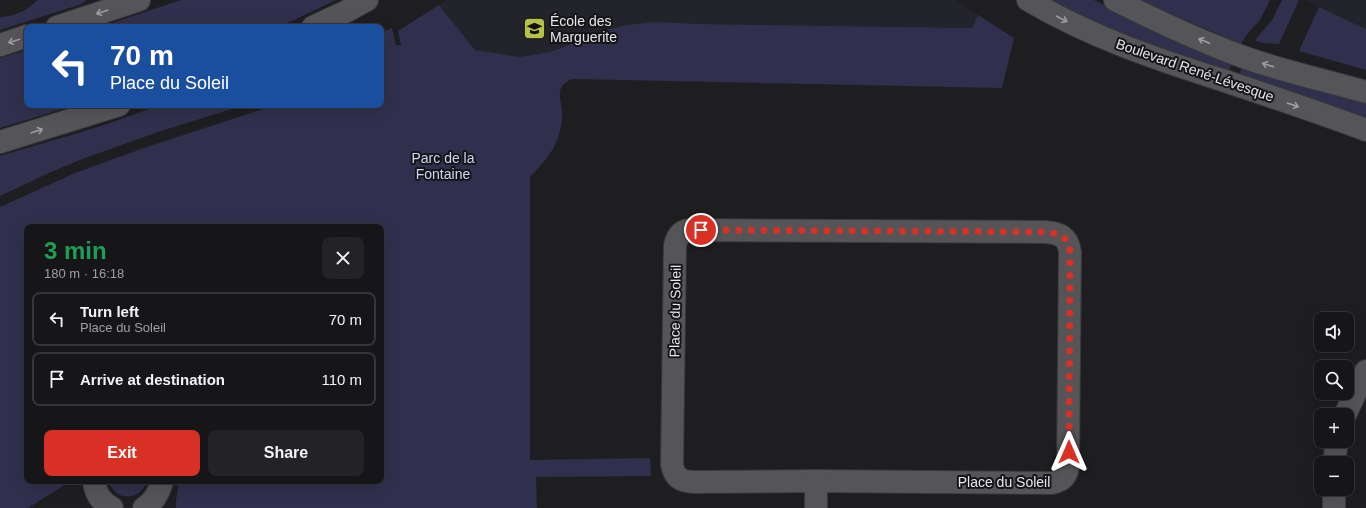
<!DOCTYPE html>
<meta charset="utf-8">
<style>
body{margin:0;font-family:Helvetica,sans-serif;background:#232326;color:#f1f3f6;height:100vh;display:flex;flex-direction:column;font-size:15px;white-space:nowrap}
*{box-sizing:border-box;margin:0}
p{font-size:13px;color:#9e9fa2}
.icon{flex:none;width:22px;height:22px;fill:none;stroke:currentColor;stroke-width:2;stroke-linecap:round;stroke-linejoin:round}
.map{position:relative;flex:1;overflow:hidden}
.drawer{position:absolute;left:24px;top:224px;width:360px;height:260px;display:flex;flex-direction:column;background:#161619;border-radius:8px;box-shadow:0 4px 16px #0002,0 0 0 1px #353538}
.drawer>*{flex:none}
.top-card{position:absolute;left:24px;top:24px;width:360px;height:84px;border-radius:8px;box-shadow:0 4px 16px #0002,0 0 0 1px #353538;background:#1a4fa0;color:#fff;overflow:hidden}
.buttons{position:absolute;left:1314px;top:312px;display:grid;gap:8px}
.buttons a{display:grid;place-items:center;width:40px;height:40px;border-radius:8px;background:#161619;box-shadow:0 4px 16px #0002,0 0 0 1px #353538;font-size:20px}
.pin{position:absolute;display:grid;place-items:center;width:34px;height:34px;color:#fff;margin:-17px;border:2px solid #fff;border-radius:50%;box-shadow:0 1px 4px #0007}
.me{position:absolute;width:44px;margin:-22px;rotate:0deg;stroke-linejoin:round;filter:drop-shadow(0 0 3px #0008)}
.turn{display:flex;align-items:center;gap:14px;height:84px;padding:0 20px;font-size:18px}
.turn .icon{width:52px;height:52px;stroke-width:2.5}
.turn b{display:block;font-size:28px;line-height:34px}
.round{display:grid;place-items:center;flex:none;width:42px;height:42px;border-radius:8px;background:#232326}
.summary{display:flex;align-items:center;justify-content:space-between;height:68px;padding:0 20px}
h1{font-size:24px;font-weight:700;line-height:30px;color:#1e9e55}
.primary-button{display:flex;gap:8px;margin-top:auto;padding:8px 20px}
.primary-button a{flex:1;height:46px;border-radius:8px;background:#d93025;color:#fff;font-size:16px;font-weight:700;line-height:46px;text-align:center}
.primary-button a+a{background:#232326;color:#f1f3f6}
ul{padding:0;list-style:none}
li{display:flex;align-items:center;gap:12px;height:54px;margin:0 8px 6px;padding:0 12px;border:2px solid #353538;border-radius:8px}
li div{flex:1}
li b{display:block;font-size:15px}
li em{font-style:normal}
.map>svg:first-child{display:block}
.built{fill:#23232c}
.green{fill:#302f4d}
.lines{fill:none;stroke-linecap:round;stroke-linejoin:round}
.street-casing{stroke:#39393c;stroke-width:24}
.secondary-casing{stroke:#39393c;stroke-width:24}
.street{stroke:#555558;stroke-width:22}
.secondary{stroke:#555558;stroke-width:22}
.oneway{stroke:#9e9ea0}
.route{stroke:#d93025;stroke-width:7;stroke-dasharray:0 12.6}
.labels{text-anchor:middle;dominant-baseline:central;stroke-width:4;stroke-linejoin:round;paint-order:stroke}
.poi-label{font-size:14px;fill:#e7e7e9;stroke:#151518;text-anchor:start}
.street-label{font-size:14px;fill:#e7e7e9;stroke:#151518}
.park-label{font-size:14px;fill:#d3d4f5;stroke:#151518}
</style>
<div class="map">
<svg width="1366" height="508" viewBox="0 0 1366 508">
<rect width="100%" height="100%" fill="#1e1e21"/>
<g class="built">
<path d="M447,0H956L978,15L972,28L700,24L654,22L626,25L592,35L550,52L519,57L475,50L439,5Z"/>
<path d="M1305,0H1366V29L1319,7Z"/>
</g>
<g class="green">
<path d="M38,0H86L82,4L0,30V17C17,16 25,11 38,0Z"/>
<path d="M181,0H336L279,27H100Z"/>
<path d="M1047,0H1094L1124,15L1233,60L1227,76L1145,47Z"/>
<path d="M1138,0H1270L1260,20L1248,33L1238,48L1230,44L1220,35Z"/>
<path d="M1282,0H1299L1279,44C1272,43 1259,44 1255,40L1272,20Z"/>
<path d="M439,5L475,50L519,57L550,52L607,30L626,25L654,22L700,24L972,28L978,15L1014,38L1002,88L572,79C554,87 561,97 562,112C563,121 560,131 557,140C552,154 540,166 530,177V460L650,458L651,476L536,477L537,508H176V500L179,481H381V227H27V481H71L28,508H0V207L75,173L144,148L275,105H381V33L392,28L396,45H401L398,31Z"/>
<path d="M1319,7L1366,29V70L1299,51Z"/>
<path d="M27,50V105H76L0,128V58Z"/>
<path d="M1243,63L1366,99V121L1238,79Z"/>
<path d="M159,105H245L161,131L85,158L51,172L0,196V156C53,140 107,126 159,105Z"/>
<path d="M109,481H147C141,501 114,502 109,481Z"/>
</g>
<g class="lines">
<defs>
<g id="street">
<path d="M689,230L1045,232C1059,233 1068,236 1070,252L1068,466C1067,476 1062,481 1052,483L816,481L695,482C682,482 674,478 672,464L675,245C677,237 681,231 689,230Z"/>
<path d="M1345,415L1366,371"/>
<path d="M1334,463L1337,441"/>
<path d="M94,481C95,493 101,502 112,508"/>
<path d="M144,508C154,502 159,493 162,481"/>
<path d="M816,508V481"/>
<path d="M1334,508V489"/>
</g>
<g id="secondary">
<path d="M1028,0C1091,37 1153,58 1222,80C1270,96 1318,112 1366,130"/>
<path d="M1115,0C1159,22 1203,43 1249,59C1287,72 1327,81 1366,92"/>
<path d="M57,27L139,0"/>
<path d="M313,27L345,12L367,0"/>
<path d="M0,45L27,36"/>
<path d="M0,142L119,105"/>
</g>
</defs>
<use href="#street" class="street-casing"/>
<use href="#secondary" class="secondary-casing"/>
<use href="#street" class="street"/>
<use href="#secondary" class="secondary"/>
</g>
<defs><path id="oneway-shaft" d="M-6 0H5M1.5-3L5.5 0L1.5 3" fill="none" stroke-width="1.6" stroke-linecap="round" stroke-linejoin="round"/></defs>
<g class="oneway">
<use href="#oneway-shaft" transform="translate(102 12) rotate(162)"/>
<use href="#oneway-shaft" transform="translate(1062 19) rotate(28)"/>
<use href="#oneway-shaft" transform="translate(14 41) rotate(163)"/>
<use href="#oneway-shaft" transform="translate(1204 41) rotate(-157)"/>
<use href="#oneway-shaft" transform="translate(1268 65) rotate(-162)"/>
<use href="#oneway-shaft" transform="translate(1293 105) rotate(19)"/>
<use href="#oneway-shaft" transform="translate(37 131) rotate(-18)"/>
</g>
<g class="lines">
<path class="route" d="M701,230L1045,232C1059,233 1068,236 1070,252L1069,452"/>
</g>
<defs>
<symbol id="school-square" viewBox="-11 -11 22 22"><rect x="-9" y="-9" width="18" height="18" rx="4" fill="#b6c148" stroke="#151518"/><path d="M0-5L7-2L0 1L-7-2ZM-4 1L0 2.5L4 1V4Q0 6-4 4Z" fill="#111"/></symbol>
</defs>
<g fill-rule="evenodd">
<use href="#school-square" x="522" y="16" width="25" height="25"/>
</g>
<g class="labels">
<g class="poi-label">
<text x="550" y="21">École des<tspan x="550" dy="16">Marguerite</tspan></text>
</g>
<g class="street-label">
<text transform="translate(1195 70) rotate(19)">Boulevard René-Lévesque</text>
<text transform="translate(675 311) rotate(-89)">Place du Soleil</text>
<text x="1004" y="482">Place du Soleil</text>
</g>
<g class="park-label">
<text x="443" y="158">Parc de la<tspan x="443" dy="16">Fontaine</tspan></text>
</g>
</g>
</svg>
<div class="buttons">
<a><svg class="icon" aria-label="sound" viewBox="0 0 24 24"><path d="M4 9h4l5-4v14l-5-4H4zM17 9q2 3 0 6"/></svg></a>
<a><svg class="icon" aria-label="search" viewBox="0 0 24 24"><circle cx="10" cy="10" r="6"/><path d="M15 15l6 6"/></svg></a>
<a>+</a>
<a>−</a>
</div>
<div class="pin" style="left:701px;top:230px;background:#d93025"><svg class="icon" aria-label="arrive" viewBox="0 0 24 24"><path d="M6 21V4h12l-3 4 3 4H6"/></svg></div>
<svg class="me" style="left:1069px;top:452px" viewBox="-20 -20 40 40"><path d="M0-17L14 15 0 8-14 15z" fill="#d93025" stroke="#fff" stroke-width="4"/></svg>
<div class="top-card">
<div class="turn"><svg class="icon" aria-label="left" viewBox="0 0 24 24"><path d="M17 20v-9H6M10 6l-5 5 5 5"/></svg><div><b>70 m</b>Place du Soleil</div></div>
</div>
<section class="drawer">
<div class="summary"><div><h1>3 min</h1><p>180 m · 16:18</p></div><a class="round"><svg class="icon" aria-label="close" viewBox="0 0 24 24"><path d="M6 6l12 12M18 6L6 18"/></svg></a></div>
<ul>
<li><svg class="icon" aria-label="left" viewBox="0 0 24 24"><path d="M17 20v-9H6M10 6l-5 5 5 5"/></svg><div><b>Turn left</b><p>Place du Soleil</p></div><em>70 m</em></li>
<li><svg class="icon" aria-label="arrive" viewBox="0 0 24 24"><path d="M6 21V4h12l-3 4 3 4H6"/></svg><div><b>Arrive at destination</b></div><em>110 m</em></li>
</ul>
<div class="primary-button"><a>Exit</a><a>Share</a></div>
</section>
</div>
